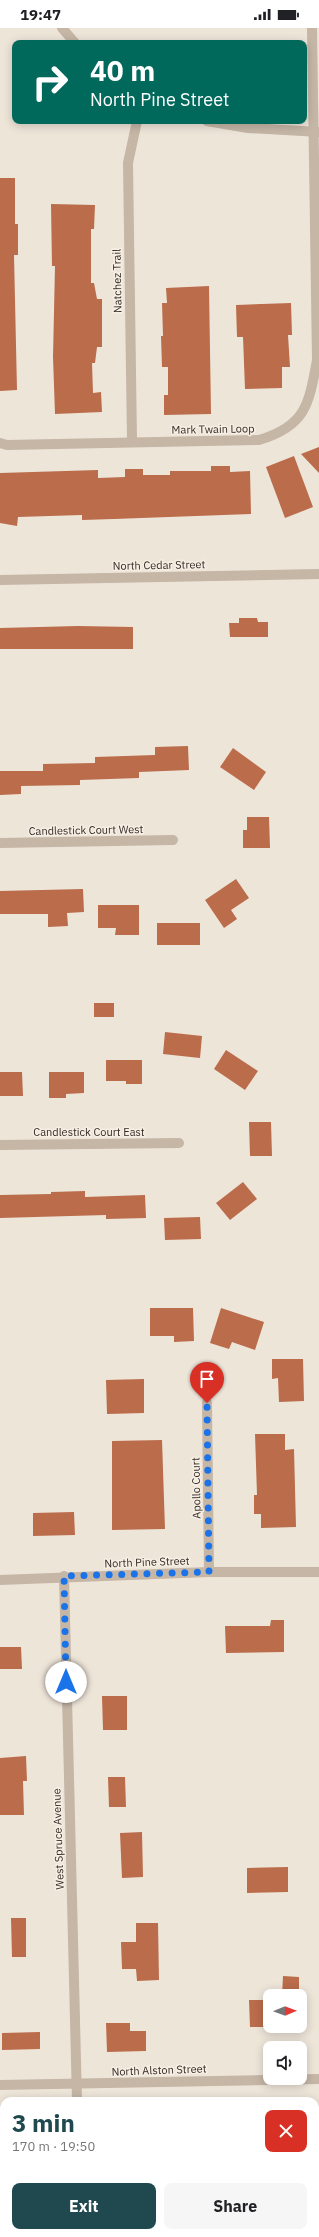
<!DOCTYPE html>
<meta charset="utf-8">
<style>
body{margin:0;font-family:"IBM Plex Sans",sans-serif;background:#f6f6f6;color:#202124;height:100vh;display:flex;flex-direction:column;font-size:15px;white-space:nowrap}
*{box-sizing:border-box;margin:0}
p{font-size:13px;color:#757577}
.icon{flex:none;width:22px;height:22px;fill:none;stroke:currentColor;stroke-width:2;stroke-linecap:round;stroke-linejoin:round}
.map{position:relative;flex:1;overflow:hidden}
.sheet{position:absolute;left:0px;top:2069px;width:319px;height:140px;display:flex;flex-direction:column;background:#fff;border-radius:12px 12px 0 0;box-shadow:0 2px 10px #0003}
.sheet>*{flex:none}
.guide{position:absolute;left:12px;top:12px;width:295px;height:84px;border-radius:8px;box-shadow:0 2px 10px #0003;background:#00695c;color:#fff;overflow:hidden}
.needle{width:26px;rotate:89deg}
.controls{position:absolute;left:263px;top:1961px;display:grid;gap:8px}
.controls a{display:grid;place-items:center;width:44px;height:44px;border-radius:8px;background:#fff;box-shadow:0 2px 10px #0003;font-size:20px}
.pin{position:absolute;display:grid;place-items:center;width:34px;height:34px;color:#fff;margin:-41px -17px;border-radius:50% 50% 50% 0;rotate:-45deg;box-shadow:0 0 4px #0007}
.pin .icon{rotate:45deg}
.me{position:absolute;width:44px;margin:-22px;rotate:0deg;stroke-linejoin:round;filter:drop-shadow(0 0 3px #0008)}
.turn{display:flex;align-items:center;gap:14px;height:84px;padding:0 12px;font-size:18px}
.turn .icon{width:52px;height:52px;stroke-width:2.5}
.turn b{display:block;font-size:28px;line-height:34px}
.round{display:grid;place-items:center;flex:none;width:42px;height:42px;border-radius:8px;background:#f6f6f6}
.head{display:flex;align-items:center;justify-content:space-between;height:68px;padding:0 12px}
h1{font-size:24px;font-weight:800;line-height:30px;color:#20494f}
.primary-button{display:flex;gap:8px;margin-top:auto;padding:8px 12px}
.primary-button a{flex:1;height:46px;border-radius:8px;background:#20494f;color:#fff;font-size:16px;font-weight:800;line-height:46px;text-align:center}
.primary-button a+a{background:#f6f6f6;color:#202124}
.status{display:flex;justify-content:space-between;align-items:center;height:28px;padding:0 20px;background:#fff;direction:ltr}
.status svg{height:11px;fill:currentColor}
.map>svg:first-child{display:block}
.building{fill:#ba6c4b}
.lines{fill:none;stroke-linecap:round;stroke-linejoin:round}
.minor{stroke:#c5b6a6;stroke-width:10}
.tertiary{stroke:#c5b6a6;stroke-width:10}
.route{stroke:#1a73e8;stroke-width:7;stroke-dasharray:0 12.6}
.labels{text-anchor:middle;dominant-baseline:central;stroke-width:3;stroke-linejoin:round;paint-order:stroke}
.street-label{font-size:11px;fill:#322b26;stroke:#f7efe4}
</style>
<div class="status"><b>19:47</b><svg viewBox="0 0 49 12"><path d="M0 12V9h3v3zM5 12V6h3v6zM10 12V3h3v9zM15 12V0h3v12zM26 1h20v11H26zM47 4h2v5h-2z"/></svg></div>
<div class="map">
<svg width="319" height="2209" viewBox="0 0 319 2209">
<rect width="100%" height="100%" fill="#eee5d9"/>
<g class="building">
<path d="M0,150H15V196H18V227H14L17,362L0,363Z"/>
<path d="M51,176L95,177L94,201H91V255H94L97,271H102V319H97L95,335H92L93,365L101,364L102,384L55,386L53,329L55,238H52Z"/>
<path d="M209,258L211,386L164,387V367H168V339H162L161,308H163L162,275H167L166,260Z"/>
<path d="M291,275L292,307H288L290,339H282V360L245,361L243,309H237L236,277Z"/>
<path d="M319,419V445L301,426Z"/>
<path d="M294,428L313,479L285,490L266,439Z"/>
<path d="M211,438H230V444L250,443L251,486L114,491L82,492V487L18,489L17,498L0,495V445L98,442V450L125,449V441H143V447H170V443H211Z"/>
<path d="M239,590H257L258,594H268V609H230L229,595H239Z"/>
<path d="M78,598L133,599V621H0V600Z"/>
<path d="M188,718L189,742L139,744V750L80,752V757L21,758V766L0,767V743H43V736L95,735V729L155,727V719Z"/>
<path d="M233,720L266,744L254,762L220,739Z"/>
<path d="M247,789H269L270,820H243V802H247Z"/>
<path d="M236,851L249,870L231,882L237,891L224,900L205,872Z"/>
<path d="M83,861L84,884L67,885L68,898L48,899V886H0V863Z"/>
<path d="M98,877H139V907H115L116,900H98Z"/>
<rect x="157" y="895" width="43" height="22"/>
<rect x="94" y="975" width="20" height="14"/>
<path d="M165,1004L202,1008L200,1030L163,1026Z"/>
<path d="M226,1022L258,1043L245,1062L214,1041Z"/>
<path d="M106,1032H142V1056H126V1053H106Z"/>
<path d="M0,1044H22L23,1068H0Z"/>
<path d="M49,1044H84V1065L66,1066V1070H49Z"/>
<path d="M249,1094H271L272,1128H250Z"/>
<path d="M243,1154L257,1171L230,1192L216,1175Z"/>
<path d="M85,1163V1169L145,1167L146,1190L106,1191V1187L0,1190V1167L51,1166V1164Z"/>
<path d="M200,1189L201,1211L165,1212L164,1190Z"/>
<path d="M150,1280H193L194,1313L174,1314V1308H150Z"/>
<path d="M221,1280L264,1294L255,1322L232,1314L229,1321L210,1315Z"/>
<path d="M272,1331H303L304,1373L279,1374L278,1350L272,1351Z"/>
<path d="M144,1351V1385L107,1386L106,1352Z"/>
<path d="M255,1406H285V1422L294,1421L296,1499L261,1500V1486H254V1467H257Z"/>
<path d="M162,1412L165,1501L112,1502V1413Z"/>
<path d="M74,1484L75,1507L33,1508V1485Z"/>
<path d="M271,1592H284V1624L226,1625L225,1598H270Z"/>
<path d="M0,1619H21L22,1641H0Z"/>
<path d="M102,1668H127V1702H103Z"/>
<path d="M26,1728L27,1753H23L24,1787H0V1730Z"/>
<path d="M108,1749H125L126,1779H109Z"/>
<path d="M142,1804L143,1849L122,1850L120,1805Z"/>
<path d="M288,1839V1864L247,1865V1840Z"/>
<path d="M11,1890H26V1929H12Z"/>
<path d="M136,1895H158L159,1952L137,1953L136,1941H122L121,1914H136Z"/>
<path d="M283,1948L299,1949V1968H282Z"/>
<path d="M249,1972H270V1999H250Z"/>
<path d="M106,1995H130V2003H146V2023L107,2024Z"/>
<path d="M40,2004V2021L2,2022V2005Z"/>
</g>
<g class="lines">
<g class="minor">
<path d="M62,0L75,15"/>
<path d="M207,93L248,100L319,104"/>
<path d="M132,413L128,135L137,93"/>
<path d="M0,415L7,417L259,412C306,398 309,376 317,332L312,0"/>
<path d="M0,815L173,812"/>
<path d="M0,1117L179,1115"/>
<path d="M207,1375L209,1544"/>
<path d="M64,1548L77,2073"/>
<path d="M0,1552L209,1544H319"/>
<path d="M0,2057L319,2051"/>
<path d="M81,2205V2209"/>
</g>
<path class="tertiary" d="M0,552L319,546"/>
</g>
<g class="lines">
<path class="route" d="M66,1654L64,1548L209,1544L207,1375"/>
</g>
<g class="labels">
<g class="street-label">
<text transform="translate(117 253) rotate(-91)">Natchez Trail</text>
<text transform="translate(213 401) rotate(-1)">Mark Twain Loop</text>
<text transform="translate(159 537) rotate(-1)">North Cedar Street</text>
<text transform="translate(86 802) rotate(-1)">Candlestick Court West</text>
<text x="89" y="1104">Candlestick Court East</text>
<text transform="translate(196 1460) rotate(-91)">Apollo Court</text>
<text transform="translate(147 1534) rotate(-2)">North Pine Street</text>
<text transform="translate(58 1811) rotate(-92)">West Spruce Avenue</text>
<text transform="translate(159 2042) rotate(-2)">North Alston Street</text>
</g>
</g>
</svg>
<div class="controls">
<a><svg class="needle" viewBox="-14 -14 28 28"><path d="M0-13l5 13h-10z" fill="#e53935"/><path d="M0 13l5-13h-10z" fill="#757577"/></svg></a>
<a><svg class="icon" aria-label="sound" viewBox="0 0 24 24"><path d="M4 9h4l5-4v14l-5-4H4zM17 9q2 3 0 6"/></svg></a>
</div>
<div class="pin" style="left:207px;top:1375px;background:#d93025"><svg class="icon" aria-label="arrive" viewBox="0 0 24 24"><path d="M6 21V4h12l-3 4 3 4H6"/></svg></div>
<svg class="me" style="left:66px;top:1654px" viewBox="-20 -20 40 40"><circle r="19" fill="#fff"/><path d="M0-13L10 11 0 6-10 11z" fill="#1a73e8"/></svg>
<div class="guide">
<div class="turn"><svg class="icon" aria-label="right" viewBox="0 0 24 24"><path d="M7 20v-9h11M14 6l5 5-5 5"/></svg><div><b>40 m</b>North Pine Street</div></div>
</div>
<section class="sheet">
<div class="head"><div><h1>3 min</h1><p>170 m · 19:50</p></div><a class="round" style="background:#d93025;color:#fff"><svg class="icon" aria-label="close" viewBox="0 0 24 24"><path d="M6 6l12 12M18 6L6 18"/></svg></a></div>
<div class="primary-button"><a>Exit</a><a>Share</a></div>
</section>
</div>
